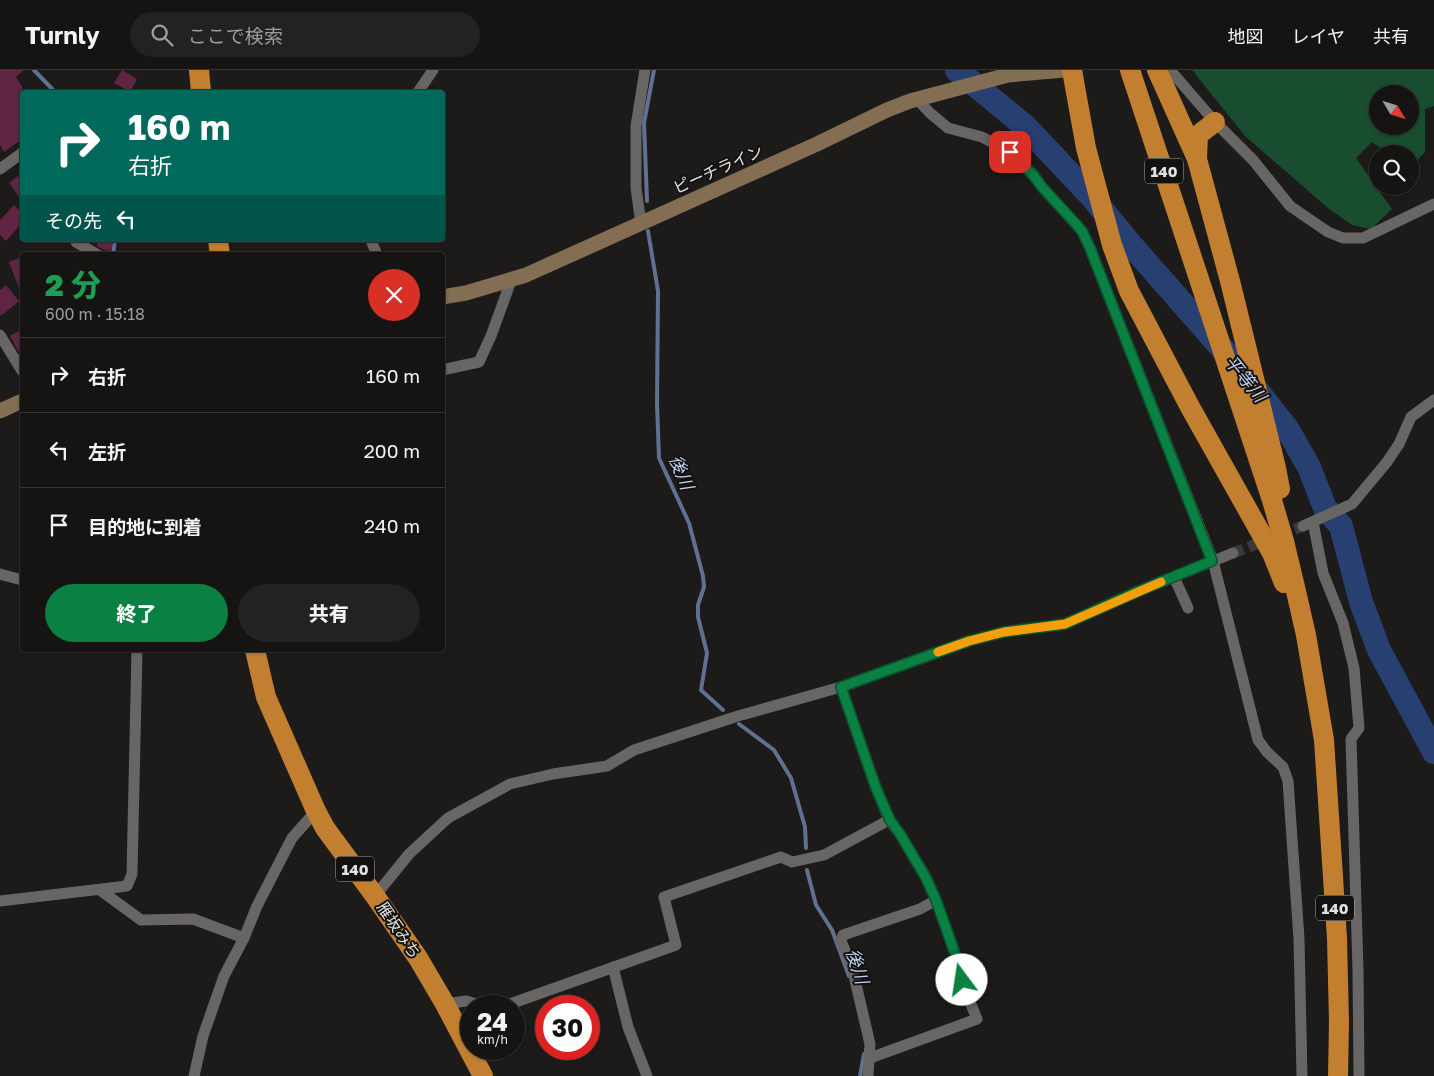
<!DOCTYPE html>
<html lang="ja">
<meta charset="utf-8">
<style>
body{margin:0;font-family:"Golos Text","Noto Sans JP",sans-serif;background:#232121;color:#f1f3f6;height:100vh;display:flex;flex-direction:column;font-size:19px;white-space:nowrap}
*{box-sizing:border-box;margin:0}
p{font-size:16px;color:#9e9ea0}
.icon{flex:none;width:28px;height:28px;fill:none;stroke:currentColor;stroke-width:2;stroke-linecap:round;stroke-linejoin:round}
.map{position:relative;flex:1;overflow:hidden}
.sheet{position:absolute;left:20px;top:182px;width:425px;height:400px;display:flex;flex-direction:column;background:#161413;border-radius:5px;box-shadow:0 1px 4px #0004,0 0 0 1px #353333}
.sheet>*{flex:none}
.guide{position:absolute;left:20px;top:20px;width:425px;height:152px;border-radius:5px;box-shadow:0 1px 4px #0004,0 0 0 1px #353333;background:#00695c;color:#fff;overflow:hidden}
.needle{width:32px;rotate:128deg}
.controls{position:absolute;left:1369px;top:15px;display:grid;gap:10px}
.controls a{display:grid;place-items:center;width:50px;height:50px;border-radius:50%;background:#161413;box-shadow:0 1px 4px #0004,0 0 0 1px #353333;font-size:25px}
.speed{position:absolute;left:460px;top:925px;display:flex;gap:10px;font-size:25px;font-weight:700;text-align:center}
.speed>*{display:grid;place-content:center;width:65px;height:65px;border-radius:50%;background:#161413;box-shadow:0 1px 4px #0004,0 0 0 1px #353333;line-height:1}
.speed small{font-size:12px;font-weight:400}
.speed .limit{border:8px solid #d22;background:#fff;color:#111}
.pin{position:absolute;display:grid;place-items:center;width:42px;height:42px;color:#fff;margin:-21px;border-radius:10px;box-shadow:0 2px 8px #0006}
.me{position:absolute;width:55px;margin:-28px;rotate:346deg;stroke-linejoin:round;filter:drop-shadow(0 0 4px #0008)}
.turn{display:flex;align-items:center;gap:18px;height:105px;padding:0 25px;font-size:22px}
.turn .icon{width:65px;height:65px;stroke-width:2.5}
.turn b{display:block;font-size:35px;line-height:42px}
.then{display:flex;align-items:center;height:48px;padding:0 25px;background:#0003;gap:10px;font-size:19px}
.round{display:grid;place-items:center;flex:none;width:52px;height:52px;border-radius:26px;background:#232121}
.head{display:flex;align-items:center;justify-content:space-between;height:85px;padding:0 25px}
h1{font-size:30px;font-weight:800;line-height:38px;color:#1e9e55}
.action{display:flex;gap:10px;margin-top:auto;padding:10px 25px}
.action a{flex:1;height:58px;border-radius:30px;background:#0b8043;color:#fff;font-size:20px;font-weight:800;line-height:58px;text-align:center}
.action a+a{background:#232121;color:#f1f3f6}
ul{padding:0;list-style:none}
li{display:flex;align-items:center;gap:15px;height:75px;padding:0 25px;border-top:1px solid #353333}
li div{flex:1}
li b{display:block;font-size:19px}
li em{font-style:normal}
header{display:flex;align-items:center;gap:30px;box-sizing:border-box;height:70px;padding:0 25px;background:#161413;border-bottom:1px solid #353333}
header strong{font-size:24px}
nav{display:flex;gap:28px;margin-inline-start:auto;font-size:18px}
.search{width:350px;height:45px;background:#232121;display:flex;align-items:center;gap:12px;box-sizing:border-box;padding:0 18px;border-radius:28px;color:#9e9ea0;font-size:19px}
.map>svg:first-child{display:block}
.green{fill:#194d2f;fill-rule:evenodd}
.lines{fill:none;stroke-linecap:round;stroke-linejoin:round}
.stream{stroke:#607093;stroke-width:4}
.river{stroke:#283f72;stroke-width:24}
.building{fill:#602543}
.street-tunnel{stroke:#3b3937;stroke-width:11;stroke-dasharray:11 5.5;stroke-linecap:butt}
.street{stroke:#686664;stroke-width:11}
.secondary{stroke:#836e54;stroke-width:15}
.highway{stroke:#c27f30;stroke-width:20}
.route-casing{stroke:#07532c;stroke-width:12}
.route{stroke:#0b8043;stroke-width:9}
.slow{stroke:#f59e0b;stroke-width:9}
.labels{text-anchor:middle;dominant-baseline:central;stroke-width:4;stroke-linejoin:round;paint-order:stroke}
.shield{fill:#131210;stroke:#a5a4a2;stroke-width:1}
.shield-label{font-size:15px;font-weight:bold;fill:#e4e2e1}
.street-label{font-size:16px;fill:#e4e2e1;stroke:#131210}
.water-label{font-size:18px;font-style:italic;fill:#bfcff0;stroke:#131210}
</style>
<header>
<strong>Turnly</strong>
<div class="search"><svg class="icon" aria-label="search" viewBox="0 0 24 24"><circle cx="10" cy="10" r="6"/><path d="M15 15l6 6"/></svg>ここで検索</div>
<nav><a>地図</a><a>レイヤ</a><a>共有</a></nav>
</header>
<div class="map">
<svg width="1434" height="1006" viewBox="0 0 1434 1006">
<rect width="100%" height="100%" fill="#1d1b19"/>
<path class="green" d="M1192,0H1434V36L1425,39V82L1410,98V84H1389L1372,72L1356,88L1392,139L1371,159L1352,155L1328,138L1245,66ZM1378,24H1410V56H1378Z"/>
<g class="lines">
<g class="stream">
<path d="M34,0L55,22"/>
<path d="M647,131L644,53L654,0"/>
<path d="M648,161L658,221L657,334L659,388L689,453L703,506L704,517L698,535V547L707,583L701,620L723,640"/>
<path d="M113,185L115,170"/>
<path d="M739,654L774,680L791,708L805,757L806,778"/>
<path d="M807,800L816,835L832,860L849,906"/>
<path d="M860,1006L864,984"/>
</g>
<path class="river" d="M957,0L1026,57L1091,126L1132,176L1241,300L1288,360L1309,397L1325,438L1341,456L1361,532L1379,580L1434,682"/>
</g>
<g class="building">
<path d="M0,0H24L16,7L22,16V69L4,82L0,75Z"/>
<path d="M122,0L137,9L130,22L114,13Z"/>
<path d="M22,103V131L9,113Z"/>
<path d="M14,135L22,143V153L6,171L0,165V150Z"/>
<path d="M97,170H112V181L104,180L97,176Z"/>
<path d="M22,187V226L9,192Z"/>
<path d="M6,215L19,231L6,242L0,246V220Z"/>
<path d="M22,259V279L18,281L10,266Z"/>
</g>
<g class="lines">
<path class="street-tunnel" d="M1233,483L1303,456"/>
<g class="street">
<path d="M1170,0L1215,52L1253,90L1290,136L1328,162L1343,168H1363L1434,134"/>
<path d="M418,22L433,0"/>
<path d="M917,29L930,43L948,58L982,67L1010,82L1034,105L1042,117L1082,161L1090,178L1213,491L1258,670L1267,682L1283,697L1288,711L1299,869L1302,1006"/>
<path d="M0,99L22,83"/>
<path d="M641,154L636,118V56L645,0"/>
<path d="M77,170L76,172L98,185"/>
<path d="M371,170L377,185"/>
<path d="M0,265L22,301"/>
<path d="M442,300L479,292L491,266L512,208"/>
<path d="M1313,452L1323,503L1343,553L1354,598L1359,658L1351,669L1358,900L1359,1006"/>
<path d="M1303,456L1352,434L1387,392L1399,374L1411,347L1434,330"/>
<path d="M0,504L22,510"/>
<path d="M1174,507L1188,538"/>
<path d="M841,617L876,718L889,750L900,764L926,807L936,830L920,839L843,865L841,871L852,897L870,974L868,1006"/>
<path d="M100,820L141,850L193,849L244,868"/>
<path d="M375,826L409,784L448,748L510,714L553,704L607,696L634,680L738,646L841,617L969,571L1004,562L1065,554L1137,522L1233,483"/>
<path d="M0,831L127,816L132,804L137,580"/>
<path d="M613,897L628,957L647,1006"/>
<path d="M445,934L466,931L483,936"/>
<path d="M488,936L510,934L676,875L664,827L781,787L792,792L824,785L889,750"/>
<path d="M870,988L977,949L961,910L958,892L936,830"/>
<path d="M194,1006L203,966L224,906L244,868L257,836L292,768L316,741"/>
</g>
<g class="secondary">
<path d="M442,227L466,223L526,205L817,74L887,40L910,31L1008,5L1064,0"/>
<path d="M0,341L22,331"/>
</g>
<g class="highway">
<path d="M199,0L201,22"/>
<path d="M1072,0L1086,78L1112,175L1129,221L1190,337L1272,483L1284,513"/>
<path d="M1130,0L1271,427L1284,471L1295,517L1306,565L1324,670L1337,868L1339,952L1338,1006"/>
<path d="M1157,0L1197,89L1230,211L1276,398L1280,419"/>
<path d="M1197,89L1198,65L1215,52"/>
<path d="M218,170L220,185"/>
<path d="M255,580L266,627L316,741L325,758L375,826L418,888L445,934L483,1006"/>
</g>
</g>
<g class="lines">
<defs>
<path id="route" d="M962,910L958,892L936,830L926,808L900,764L890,750L876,718L841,617L969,571L1004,562L1065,554L1136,522L1212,491L1090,178L1082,161L1076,154L1042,117L1034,106L1010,82"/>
</defs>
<use href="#route" class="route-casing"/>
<use href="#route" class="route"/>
<path class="slow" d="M938,582L969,571L1004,562L1065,554L1161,512"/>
</g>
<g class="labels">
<g class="shield">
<rect x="1145" y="88.5" width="38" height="25" rx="4"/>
<rect x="336" y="786.5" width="38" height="25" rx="4"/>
<rect x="1316" y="825.5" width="38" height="25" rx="4"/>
</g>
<g class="shield-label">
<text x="1164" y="101">140</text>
<text x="355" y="799">140</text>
<text x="1335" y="838">140</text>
</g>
<g class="street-label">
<text transform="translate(718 99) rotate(-24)">ピーチライン</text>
<text transform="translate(399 860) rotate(56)">雁坂みち</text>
</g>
<g class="water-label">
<text transform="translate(1246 308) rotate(51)">平等川</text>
<text transform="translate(682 402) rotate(68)">後川</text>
<text transform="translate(858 896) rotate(72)">後川</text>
</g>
</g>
</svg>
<div class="controls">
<a><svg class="needle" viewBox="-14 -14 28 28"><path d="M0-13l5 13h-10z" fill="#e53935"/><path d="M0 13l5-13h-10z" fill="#9e9ea0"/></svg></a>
<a><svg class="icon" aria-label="search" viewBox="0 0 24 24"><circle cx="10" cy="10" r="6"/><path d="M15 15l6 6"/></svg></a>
</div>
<div class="speed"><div>24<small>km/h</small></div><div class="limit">30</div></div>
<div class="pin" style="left:1010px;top:82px;background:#d93025"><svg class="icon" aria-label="arrive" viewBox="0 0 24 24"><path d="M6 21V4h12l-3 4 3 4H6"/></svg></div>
<svg class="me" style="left:962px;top:910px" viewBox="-20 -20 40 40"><circle r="19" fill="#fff"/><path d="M0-13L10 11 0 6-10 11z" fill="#0b8043"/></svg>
<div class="guide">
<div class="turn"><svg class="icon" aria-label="right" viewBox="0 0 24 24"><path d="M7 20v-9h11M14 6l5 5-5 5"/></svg><div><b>160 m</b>右折</div></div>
<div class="then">その先<svg class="icon" aria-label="left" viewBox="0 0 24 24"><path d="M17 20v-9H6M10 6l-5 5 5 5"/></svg></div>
</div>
<section class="sheet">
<div class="head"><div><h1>2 分</h1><p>600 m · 15:18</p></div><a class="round" style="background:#d93025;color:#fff"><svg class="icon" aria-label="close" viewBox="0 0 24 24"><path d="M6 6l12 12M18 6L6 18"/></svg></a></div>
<ul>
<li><svg class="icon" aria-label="right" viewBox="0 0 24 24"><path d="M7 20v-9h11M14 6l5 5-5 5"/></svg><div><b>右折</b></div><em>160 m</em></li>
<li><svg class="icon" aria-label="left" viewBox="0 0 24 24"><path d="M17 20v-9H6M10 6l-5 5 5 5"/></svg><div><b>左折</b></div><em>200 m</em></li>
<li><svg class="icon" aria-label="arrive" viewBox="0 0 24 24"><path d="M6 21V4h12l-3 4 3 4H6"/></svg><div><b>目的地に到着</b></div><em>240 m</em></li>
</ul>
<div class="action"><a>終了</a><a>共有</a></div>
</section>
</div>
